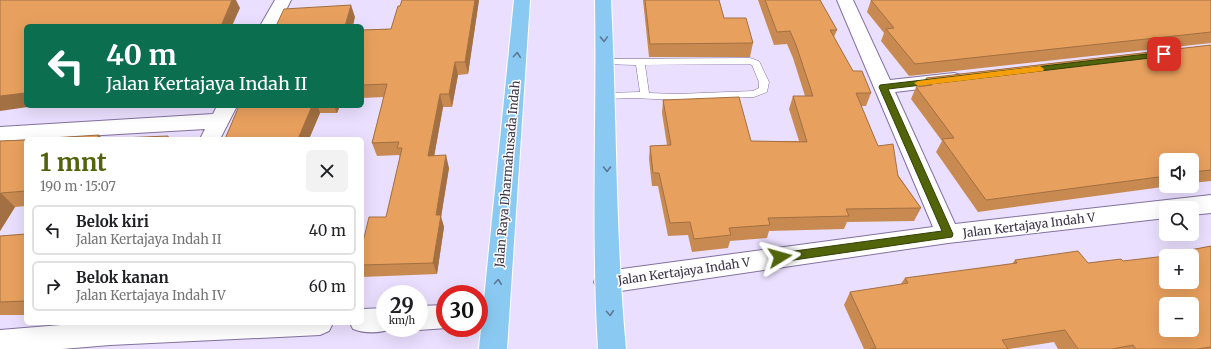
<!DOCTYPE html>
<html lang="id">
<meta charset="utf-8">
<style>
body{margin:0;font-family:Merriweather,serif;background:#f2f2f2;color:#202124;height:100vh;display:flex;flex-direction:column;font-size:15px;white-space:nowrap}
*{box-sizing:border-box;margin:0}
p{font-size:13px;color:#757577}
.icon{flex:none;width:22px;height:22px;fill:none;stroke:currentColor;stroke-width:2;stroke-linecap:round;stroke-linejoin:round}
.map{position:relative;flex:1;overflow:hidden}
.sheet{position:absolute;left:24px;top:137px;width:340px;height:188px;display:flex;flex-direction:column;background:#fff;border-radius:6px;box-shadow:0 4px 16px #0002}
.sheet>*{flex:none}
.banner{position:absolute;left:24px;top:24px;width:340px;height:84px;border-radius:6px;box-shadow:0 4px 16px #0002;background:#0b6e4f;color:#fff;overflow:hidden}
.tools{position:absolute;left:1159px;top:153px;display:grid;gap:8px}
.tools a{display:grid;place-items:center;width:40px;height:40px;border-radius:6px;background:#fff;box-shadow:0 4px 16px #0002;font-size:20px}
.speed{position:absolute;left:376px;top:285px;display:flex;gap:8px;font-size:20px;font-weight:700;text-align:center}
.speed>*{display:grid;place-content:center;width:52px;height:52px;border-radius:50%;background:#fff;box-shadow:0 4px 16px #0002;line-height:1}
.speed small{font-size:10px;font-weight:400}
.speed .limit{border:6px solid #d22;background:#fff;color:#111}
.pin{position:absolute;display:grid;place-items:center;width:34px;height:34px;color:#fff;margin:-17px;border-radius:8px;box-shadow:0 2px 6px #0006}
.me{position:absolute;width:44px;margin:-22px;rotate:82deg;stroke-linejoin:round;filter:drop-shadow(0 0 3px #0008)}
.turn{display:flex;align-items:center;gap:14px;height:84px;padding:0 16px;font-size:18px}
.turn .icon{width:52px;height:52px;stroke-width:2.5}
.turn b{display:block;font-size:28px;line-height:34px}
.round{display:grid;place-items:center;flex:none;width:42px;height:42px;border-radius:6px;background:#f2f2f2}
.headline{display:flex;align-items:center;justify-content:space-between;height:68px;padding:0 16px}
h1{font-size:24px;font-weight:700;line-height:30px;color:#51630b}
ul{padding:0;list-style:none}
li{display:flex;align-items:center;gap:12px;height:50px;margin:0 8px 6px;padding:0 8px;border:2px solid #e0e0e0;border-radius:6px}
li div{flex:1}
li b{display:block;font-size:15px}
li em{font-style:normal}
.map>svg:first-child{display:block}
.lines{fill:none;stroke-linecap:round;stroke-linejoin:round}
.service-casing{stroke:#83719f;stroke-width:1}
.minor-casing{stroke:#83719f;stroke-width:2}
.primary-casing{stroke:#fff;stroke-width:2}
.service{fill:#fff;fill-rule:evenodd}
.minor{fill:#fff;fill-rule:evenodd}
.primary{fill:#8acaf2;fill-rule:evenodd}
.wall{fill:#c88a51}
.shaded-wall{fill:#a27042}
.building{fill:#e8a05e;stroke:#a27042;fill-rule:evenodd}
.oneway{stroke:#5e7794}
.route{fill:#51630b;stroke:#354007}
.slow{fill:#f59e0b}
.labels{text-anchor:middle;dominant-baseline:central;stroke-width:3;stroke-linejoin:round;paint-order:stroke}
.street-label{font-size:12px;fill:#3a3347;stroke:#fff}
</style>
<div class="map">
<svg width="1211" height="349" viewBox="0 0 1211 349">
<rect width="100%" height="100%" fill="#eadffe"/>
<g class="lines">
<defs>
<path id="service" d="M750,58L759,61L769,82L767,92L754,97L677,100L633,98L606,99L601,96L606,93L640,92L636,65L602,64L600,62L602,60L605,59ZM749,64L752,65L759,82V88L753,91L677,94L649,93L645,65Z"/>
<g id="minor">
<path d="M275,0H291L278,26H260Z"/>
<path d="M837,0H853L890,80L954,73L961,75L964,79L961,83L954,85L895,92L955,224L1211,195V213L1192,215V208H1166V218L948,243L607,293L598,290L594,282L598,274L607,271L933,227Z"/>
<path d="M217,106H237L220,139H200L205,129L0,141V127L213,114Z"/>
<path d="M445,305V328H447L419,330L415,328H419V306Z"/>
<path d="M385,308V328H394C381,333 366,334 353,329L350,323H362V309Z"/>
<path d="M85,323H333L329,331L320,335L110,345L62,349H0V330Z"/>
</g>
<g id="primary">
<path d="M514,0H530L507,349H479Z"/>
<path d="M595,0H611C617,116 615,233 626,349H598C591,233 597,116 595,0Z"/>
</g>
</defs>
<use href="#service" class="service-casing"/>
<use href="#minor" class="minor-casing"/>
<use href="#primary" class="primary-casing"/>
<use href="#service" class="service"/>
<use href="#minor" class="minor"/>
<use href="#primary" class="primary"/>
</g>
<g class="wall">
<path d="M402,0H479L468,74L458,75L452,107H443L434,156L449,168L441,217L444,227L437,274L362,277V246L386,217L400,157L399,155L377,156L372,143L384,97L362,98V30L391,29L400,6Z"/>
<path d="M643,0H719L724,18L753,43L750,57H649Z"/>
<path d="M758,0H820L837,30L834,37L853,71L871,93L866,106H861L878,146L921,208L914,221L847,222L844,229L769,231L767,238L730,241L728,248L692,252L688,235L668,236L658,186H652L649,159L650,146L667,145L662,113L663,100L751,141H799L789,109L793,96H805L793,58L787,44L774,45Z"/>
<path d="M871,0H1211V43L909,76L881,41L884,33L867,12Z"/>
<path d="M1211,45V181L1192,183V160H1166V186H1170L978,212L936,152L942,141L911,99L916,87L922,86L926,78Z"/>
<path d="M239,106H340L337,113H320L309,139H225Z"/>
<path d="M26,140V206L15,207L0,231V141Z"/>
<path d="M26,234V315H0V236Z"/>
<path d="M1211,246V349H1058L1054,342L1009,349H864L844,305L850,292L900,285L905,278L1012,264L1015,260L1088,263L1123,261L1185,254L1190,250Z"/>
</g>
<g class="shaded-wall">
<path d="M232,0H236L240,8L232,26H221Z"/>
<path d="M475,0H479L468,74L465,62Z"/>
<path d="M351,5L355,17L353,26H345Z"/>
<path d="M455,62L458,75L452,107L449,94Z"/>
<path d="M26,91V106H36H35L0,111V96Z"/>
<path d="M440,94L443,107L432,168L428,156Z"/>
<path d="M312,106H318L320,113L309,139H298Z"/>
<path d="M334,106H340L337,113Z"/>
<path d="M99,135L103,139H97Z"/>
<path d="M168,136L171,139H167Z"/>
<path d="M446,155L449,168L441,217L444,227L437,274L433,263L436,215Z"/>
<path d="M1,193L15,207L0,231V194Z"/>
</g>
<g class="building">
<path d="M0,0H232L221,26H26V91L25,93L0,96Z"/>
<path d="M402,0H475L465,62H455L449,94H440L428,156L446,155L436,215H441L433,263L362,265V246L369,217H386L402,148H397L399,142L372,143L387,84L362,85V30L391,29L398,6H400Z"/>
<path d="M645,0H719L724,18H746L753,43L650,44Z"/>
<path d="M765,0H820L837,30H830L853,71H862L871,93H856L878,146L893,144L898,176L921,208L846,209L849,216L768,218L770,225L729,228L731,235L694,239L690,222L670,223L659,173H653L650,146L671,145L663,100L739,97L751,141L807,142L793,96H813L796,45L790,31L777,32Z"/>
<path d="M871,0H1211V32L915,64L886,29L894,28Z"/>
<path d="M351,5L345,26H276L284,9Z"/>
<path d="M1211,45V170L1192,172V160H1166V176L986,200L942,139L954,138L916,87L932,85L926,78Z"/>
<path d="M239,106H312L298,139H225Z"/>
<path d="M99,135L97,139H35Z"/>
<path d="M168,136L167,139H97Z"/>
<path d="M26,140V191L1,193L0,194V141Z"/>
<path d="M26,234V301L0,302V236Z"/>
<path d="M1211,246V347L1197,349H1136L1133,345L1112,349H1078L1065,330L1002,340L1008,349H870L876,348L850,292L908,283L905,278L1017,263L1015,260L1078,251L1088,263L1121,259L1123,261L1166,256V282H1192V256H1170L1193,253L1190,250ZM1166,304H1192V330H1166Z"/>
</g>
<defs><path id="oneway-chevron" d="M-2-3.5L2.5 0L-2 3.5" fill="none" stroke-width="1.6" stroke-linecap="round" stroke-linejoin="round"/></defs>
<g class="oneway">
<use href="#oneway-chevron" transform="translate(604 39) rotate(88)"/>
<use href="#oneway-chevron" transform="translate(517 55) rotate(-85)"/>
<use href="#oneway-chevron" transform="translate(607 169) rotate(90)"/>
<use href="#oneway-chevron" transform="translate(498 282) rotate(-85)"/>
<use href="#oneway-chevron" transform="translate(610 313) rotate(86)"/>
</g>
<path class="route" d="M1164,52L1167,53V56L888,89L953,234L952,237L780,262L777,260L775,257L777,254L780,253L942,231L879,87L880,85Z"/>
<path class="slow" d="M1040,66L1044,69L1043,71L918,86L914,83L918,81Z"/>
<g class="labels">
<g class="street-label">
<text transform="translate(507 174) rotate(-85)">Jalan Raya Dharmahusada Indah</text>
<text transform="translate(1029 225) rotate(-7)">Jalan Kertajaya Indah V</text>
<text transform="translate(684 271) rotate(-8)">Jalan Kertajaya Indah V</text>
</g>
</g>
</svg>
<div class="tools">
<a><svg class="icon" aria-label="sound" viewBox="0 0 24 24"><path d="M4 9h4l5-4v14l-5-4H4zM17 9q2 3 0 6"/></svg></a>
<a><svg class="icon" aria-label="search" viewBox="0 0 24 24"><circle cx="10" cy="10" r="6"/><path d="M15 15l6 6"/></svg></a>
<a>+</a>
<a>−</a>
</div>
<div class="speed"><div>29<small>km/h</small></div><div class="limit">30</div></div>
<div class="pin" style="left:1164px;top:54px;background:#d93025"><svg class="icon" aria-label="arrive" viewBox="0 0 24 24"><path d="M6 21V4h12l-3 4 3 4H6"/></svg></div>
<svg class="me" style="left:780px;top:257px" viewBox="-20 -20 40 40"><path d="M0-17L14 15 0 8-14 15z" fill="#51630b" stroke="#fff" stroke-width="4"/></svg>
<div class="banner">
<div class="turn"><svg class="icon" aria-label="left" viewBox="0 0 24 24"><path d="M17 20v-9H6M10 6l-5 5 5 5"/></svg><div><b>40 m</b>Jalan Kertajaya Indah II</div></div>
</div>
<section class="sheet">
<div class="headline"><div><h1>1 mnt</h1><p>190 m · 15:07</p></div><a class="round"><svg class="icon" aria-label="close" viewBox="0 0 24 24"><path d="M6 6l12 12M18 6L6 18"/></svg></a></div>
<ul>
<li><svg class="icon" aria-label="left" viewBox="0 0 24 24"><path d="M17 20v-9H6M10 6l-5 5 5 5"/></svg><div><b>Belok kiri</b><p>Jalan Kertajaya Indah II</p></div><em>40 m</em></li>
<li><svg class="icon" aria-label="right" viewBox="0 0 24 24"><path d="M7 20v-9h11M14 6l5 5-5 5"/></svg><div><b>Belok kanan</b><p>Jalan Kertajaya Indah IV</p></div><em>60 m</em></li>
</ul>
</section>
</div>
